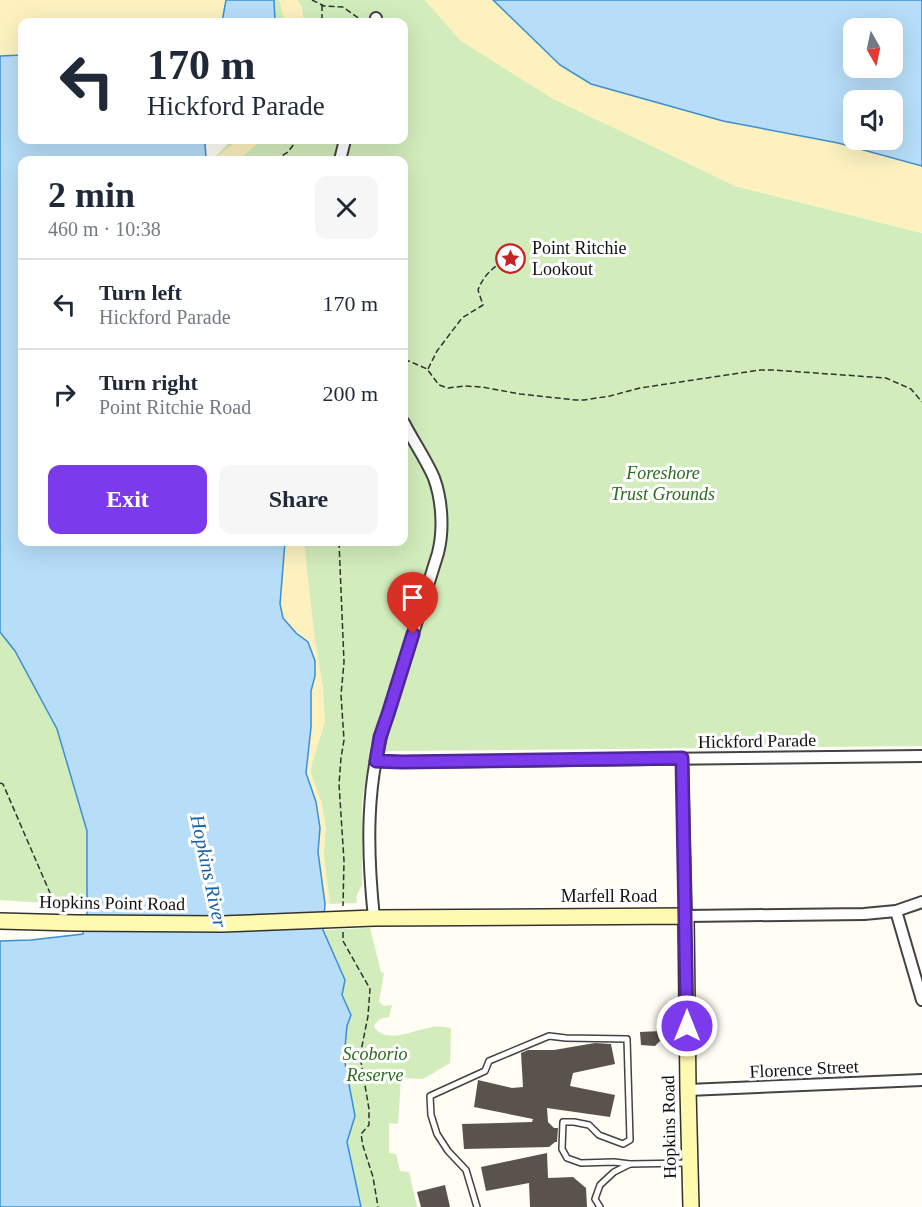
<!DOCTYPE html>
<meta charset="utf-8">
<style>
body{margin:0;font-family:Georgia,serif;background:#f6f6f7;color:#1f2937;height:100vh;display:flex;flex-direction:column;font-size:22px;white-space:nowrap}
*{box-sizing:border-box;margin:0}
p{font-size:20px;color:#747a83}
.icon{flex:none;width:33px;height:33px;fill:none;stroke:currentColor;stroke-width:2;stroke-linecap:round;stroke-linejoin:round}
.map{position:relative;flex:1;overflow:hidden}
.drawer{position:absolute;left:18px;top:156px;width:390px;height:390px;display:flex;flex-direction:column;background:#fff;border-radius:12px;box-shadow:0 6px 24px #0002}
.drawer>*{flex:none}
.guide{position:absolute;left:18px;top:18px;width:390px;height:126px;border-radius:12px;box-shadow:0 6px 24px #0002;background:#fff;color:#1f2937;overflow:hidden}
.needle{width:39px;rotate:171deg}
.fabs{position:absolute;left:843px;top:18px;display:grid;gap:12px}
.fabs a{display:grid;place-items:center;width:60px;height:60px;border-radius:12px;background:#fff;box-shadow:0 6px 24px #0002;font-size:30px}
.pin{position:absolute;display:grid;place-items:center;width:51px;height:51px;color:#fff;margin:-62px -26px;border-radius:50% 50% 50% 0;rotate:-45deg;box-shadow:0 0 6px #0007}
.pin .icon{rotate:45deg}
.me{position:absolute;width:66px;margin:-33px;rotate:0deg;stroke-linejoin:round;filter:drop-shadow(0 0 4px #0008)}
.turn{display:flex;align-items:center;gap:21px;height:126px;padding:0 30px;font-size:27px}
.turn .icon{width:78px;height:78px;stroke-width:2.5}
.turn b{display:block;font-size:42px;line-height:51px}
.round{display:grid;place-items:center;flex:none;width:63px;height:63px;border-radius:12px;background:#f6f6f7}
.headline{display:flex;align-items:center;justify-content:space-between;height:102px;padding:0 30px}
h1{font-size:36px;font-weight:700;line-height:45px}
.cta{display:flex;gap:12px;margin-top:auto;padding:12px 30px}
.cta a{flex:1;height:69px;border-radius:12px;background:#7c3aed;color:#fff;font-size:24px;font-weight:700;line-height:69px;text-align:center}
.cta a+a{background:#f6f6f7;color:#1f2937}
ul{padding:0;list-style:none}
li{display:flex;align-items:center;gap:18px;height:90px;padding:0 30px;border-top:2px solid #e0e1e3}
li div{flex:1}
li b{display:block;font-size:22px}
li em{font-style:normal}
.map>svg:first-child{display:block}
.green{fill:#d2ecbb}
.sand{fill:#fcf1bf}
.water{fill:#b7ddf8;stroke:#3b8fd2;stroke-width:1.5;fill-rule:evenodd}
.building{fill:#5a524c}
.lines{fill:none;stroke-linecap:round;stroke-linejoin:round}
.lane-casing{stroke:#434343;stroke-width:8}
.street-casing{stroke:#434343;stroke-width:14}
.secondary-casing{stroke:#323232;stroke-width:18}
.path{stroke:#323232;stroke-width:1.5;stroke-dasharray:6 3;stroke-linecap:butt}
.lane{stroke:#fff;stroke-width:5}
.street{stroke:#fff;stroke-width:10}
.secondary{stroke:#fffaaf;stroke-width:15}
.route-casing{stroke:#51269a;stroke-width:15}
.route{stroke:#7c3aed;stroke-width:10}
.labels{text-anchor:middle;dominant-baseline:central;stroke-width:6;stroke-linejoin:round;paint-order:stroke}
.poi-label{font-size:18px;fill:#101010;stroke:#fff;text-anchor:start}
.park-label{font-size:18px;font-style:italic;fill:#2a6c1d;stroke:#fff}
.street-label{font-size:18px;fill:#101010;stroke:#fff}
.water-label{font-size:20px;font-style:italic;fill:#1460a8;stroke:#fff}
</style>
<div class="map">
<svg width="922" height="1207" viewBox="0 0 922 1207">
<rect width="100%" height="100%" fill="#fffdf4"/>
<g class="green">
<path d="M274,0H425L461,41L735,186L922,233V746L391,751L370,755L362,801V885L356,897L357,903L325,904L316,802L306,773L318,687L311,643L280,604L285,542H404V160H212L232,140H404V22H274Z"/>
<path d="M0,632L15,651L57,729L87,831V906L0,900Z"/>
<path d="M370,928L381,972L384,973L379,1002L384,1006L392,1005L389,1017C382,1018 377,1019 374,1027C386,1045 414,1030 432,1027C438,1026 444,1027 451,1028L450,1063L423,1079L401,1078L398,1124L389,1123V1153L396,1154L400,1171L409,1172L417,1207H361L347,1142L355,1116L344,1058L347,1026L351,1015L342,995L345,980L323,930Z"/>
</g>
<g class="sand">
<path d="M0,0H226L222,22H22V55L0,56Z"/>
<path d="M279,0H298L302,8L304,22H285Z"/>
<path d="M425,0H493L560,65L922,166V233L735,186L553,99L461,41Z"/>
<path d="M238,140H262L238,160H212Z"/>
<path d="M285,542H304L315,640L323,687L325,722L312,764L311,773L322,803L326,828L324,853L330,904L319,905L306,765L311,727V691L315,676L308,642L296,633L283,618L280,604Z"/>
</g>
<g class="water">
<path d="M226,0H274L275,22H222Z"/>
<path d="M493,0H922V166L838,143L723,121L591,84L560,65ZM892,28V68H854V28ZM854,100H892V140H854Z"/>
<path d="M22,55V140H214L205,144L206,157L202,160H22V542H285L280,604L283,618L296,633L308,642L315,661V676L311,691V727L306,773L316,802L320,828L318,852L325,904L323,930L345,980L342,995L351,1015L347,1026L344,1058L355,1116L347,1142L361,1207H0V941L31,940L83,934L87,915V831L57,729L15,651L0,632V56Z"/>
</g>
<g class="building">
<path d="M661,1031V1040L655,1046L641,1045L640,1032Z"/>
<path d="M595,1043L611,1044L615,1064L573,1073L570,1086L615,1095L610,1117L547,1108L548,1122L554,1128H558L557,1142H555L549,1147L464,1149L462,1124L532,1122L533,1119L474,1107L478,1080L512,1088L523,1087L521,1053L528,1050H554Z"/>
<path d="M547,1153L548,1178L573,1177L586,1188L587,1207H530L529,1183L486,1191L481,1167Z"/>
<path d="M445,1185L450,1207H421L417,1192Z"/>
</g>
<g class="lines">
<defs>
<g id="lane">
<path d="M477,1207L466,1170L448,1151L437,1134L431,1115L430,1096L485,1071L489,1061L549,1036L566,1038L627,1039L630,1140L623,1144L599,1135L589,1125L574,1122H563L562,1149L567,1158L581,1163L614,1162L630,1164"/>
<path d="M600,1207L595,1199L600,1185L614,1172L630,1164L688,1163"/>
</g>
<g id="street">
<path d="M375,22L376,18"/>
<path d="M340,160L345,140"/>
<path d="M682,758L686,916L864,914L896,911L922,902"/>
<path d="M376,761L402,762L922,756"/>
<path d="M896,911L922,1000"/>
<path d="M374,918C367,851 365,779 388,714L438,553C444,530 442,500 434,478C426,459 413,441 404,423"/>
<path d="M688,1090L922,1080"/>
</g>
<path id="secondary" d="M0,921L76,923L222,924L374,918L686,916L688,1090L691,1207"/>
</defs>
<use href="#lane" class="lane-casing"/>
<use href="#street" class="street-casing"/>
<use href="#secondary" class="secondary-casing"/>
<g class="path">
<path d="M312,0L324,6L343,7L364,22"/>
<path d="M322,5V22"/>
<path d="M275,160L288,152L297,140"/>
<path d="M404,362L409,361L427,369L439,385L448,388L465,386L482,387L520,394L576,400H584L610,396L640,388L760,370H773L886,378L911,389L922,402"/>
<path d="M428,369L437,351L462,318L483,305L478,290C484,274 495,265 511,258"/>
<path d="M339,542L344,662L341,695L344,740L341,758L339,784L344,861L343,906"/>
<path d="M0,783L3,784L50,893L49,909"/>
<path d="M343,932V941L370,989L368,1016L360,1056L369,1109V1125L361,1134L363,1146L373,1177L378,1207"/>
</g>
<use href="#lane" class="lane"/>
<use href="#street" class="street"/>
<use href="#secondary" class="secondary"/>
</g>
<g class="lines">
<defs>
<path id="route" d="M413,634L388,714L380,737L376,761L402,762L682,758L687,1026"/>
</defs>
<use href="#route" class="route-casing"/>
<use href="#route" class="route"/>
</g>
<defs>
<symbol id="sight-ring" viewBox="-11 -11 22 22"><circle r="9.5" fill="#fff" stroke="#c62323" stroke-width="1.5"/><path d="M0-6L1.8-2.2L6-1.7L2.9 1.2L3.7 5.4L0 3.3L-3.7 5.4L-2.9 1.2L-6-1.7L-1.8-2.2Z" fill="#c62323"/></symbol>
</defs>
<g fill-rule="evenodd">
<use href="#sight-ring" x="494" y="242" width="33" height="33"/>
</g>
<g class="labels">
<g class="poi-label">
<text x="532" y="248">Point Ritchie<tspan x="532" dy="21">Lookout</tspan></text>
</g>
<g class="park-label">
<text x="663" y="473">Foreshore<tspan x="663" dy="21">Trust Grounds</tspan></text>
<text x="375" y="1054">Scoborio<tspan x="375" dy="21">Reserve</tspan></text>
</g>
<g class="street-label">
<text transform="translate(757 741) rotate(-1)">Hickford Parade</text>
<text x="609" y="896">Marfell Road</text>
<text transform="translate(112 903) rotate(1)">Hopkins Point Road</text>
<text transform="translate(804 1069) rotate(-3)">Florence Street</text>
<text transform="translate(669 1127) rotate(-91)">Hopkins Road</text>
</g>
<g class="water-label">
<text transform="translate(209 871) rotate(78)">Hopkins River</text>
</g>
</g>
</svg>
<div class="fabs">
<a><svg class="needle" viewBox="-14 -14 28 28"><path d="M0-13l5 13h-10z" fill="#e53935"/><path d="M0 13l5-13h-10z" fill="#747a83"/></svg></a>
<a><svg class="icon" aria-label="sound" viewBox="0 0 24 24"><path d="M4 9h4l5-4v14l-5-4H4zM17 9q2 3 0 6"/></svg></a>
</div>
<div class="pin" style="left:413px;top:634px;background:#d93025"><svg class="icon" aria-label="arrive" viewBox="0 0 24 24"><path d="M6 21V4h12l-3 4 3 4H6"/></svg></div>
<svg class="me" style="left:687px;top:1026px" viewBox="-20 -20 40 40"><circle r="17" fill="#7c3aed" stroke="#fff" stroke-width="3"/><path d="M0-11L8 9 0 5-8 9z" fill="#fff"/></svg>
<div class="guide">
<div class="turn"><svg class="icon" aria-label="left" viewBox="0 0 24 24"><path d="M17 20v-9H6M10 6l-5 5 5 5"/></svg><div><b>170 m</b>Hickford Parade</div></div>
</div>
<section class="drawer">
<div class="headline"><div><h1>2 min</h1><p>460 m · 10:38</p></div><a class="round"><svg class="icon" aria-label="close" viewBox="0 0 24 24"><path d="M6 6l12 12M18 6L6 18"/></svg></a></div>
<ul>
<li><svg class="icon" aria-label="left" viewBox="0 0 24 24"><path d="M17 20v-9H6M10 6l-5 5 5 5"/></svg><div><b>Turn left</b><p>Hickford Parade</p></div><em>170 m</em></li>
<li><svg class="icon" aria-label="right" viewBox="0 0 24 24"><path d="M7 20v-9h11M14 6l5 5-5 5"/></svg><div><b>Turn right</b><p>Point Ritchie Road</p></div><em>200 m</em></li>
</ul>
<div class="cta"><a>Exit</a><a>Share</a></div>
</section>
</div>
